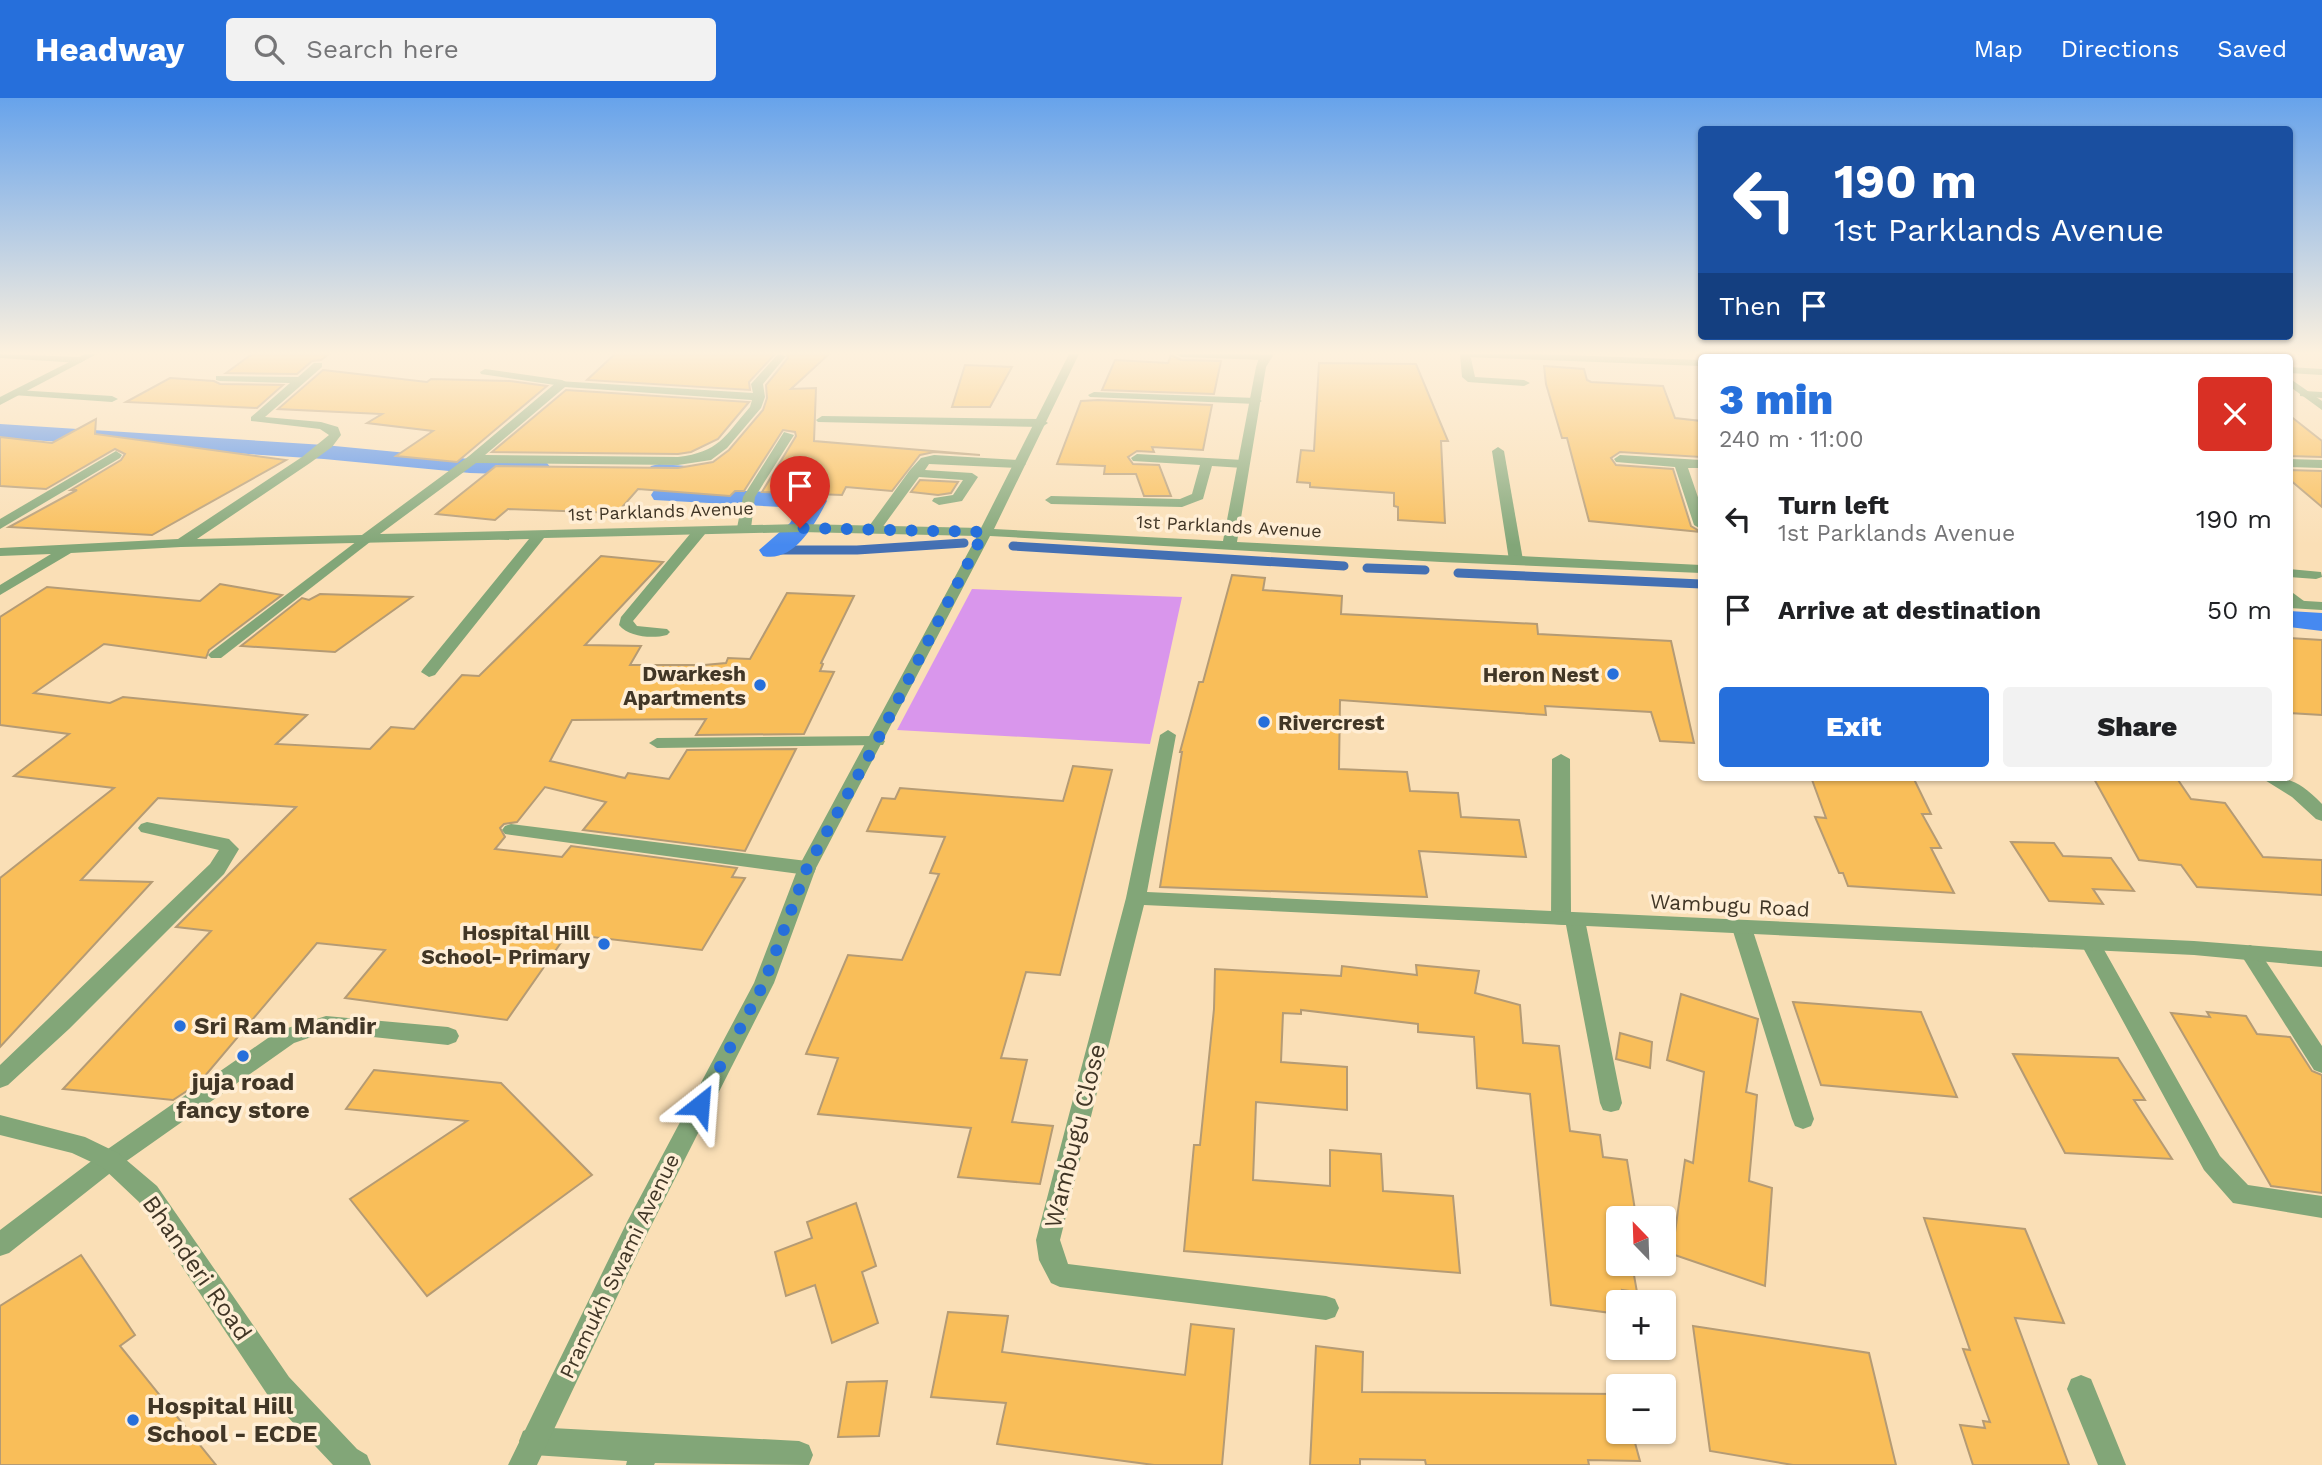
<!DOCTYPE html>
<meta charset="utf-8">
<style>
body{margin:0;font-family:"Work Sans",sans-serif;background:#f2f2f2;color:#202124;height:100vh;display:flex;flex-direction:column;font-size:26px;white-space:nowrap}
*{box-sizing:border-box;margin:0}
p{font-size:23px;color:#757577}
.icon{flex:none;width:38px;height:38px;fill:none;stroke:currentColor;stroke-width:2;stroke-linecap:round;stroke-linejoin:round}
.map{position:relative;flex:1;overflow:hidden}
.sheet{position:absolute;left:1698px;top:256px;width:595px;height:427px;display:flex;flex-direction:column;background:#fff;border-radius:7px;box-shadow:0 2px 5px #0004}
.sheet>*{flex:none}
.guide{position:absolute;left:1698px;top:28px;width:595px;height:214px;border-radius:7px;box-shadow:0 2px 5px #0004;background:#1a4fa0;color:#fff;overflow:hidden}
.needle{width:46px;rotate:337deg}
.controls{position:absolute;left:1606px;top:1108px;display:grid;gap:14px}
.controls a{display:grid;place-items:center;width:70px;height:70px;border-radius:7px;background:#fff;box-shadow:0 2px 5px #0004;font-size:35px}
.pin{position:absolute;display:grid;place-items:center;width:60px;height:60px;color:#fff;margin:-72px -30px;border-radius:50% 50% 50% 0;rotate:-45deg;box-shadow:0 0 7px #0007}
.pin .icon{rotate:45deg}
.me{position:absolute;width:77px;margin:-38px;rotate:28deg;stroke-linejoin:round;filter:drop-shadow(0 0 5px #0008)}
.turn{display:flex;align-items:center;gap:24px;height:147px;padding:0 21px;font-size:32px}
.turn .icon{width:91px;height:91px;stroke-width:2.5}
.turn b{display:block;font-size:49px;line-height:60px}
.then{display:flex;align-items:center;height:66px;padding:0 21px;background:#0003;gap:14px;font-size:26px}
.round{display:grid;place-items:center;flex:none;width:74px;height:74px;border-radius:7px;background:#f2f2f2}
.head{display:flex;align-items:center;justify-content:space-between;height:119px;padding:0 21px}
h1{font-size:42px;font-weight:800;line-height:52px;color:#266fdb}
.button{display:flex;gap:14px;margin-top:auto;padding:14px 21px}
.button a{flex:1;height:80px;border-radius:7px;background:#266fdb;color:#fff;font-size:28px;font-weight:800;line-height:80px;text-align:center}
.button a+a{background:#f2f2f2;color:#202124}
ul{padding:0;list-style:none}
li{display:flex;align-items:center;gap:21px;height:91px;padding:0 21px}
li div{flex:1}
li b{display:block;font-size:26px}
li em{font-style:normal}
header{display:flex;align-items:center;gap:42px;box-sizing:border-box;height:98px;padding:0 35px;background:#266fdb;color:#fff}
header strong{font-size:33px}
nav{display:flex;gap:38px;margin-inline-start:auto;font-size:24px}
.search{width:490px;height:63px;background:#f2f2f2;display:flex;align-items:center;gap:18px;box-sizing:border-box;padding:0 24px;border-radius:7px;color:#757577;font-size:26px}
.map>svg:first-child{display:block}
.green{fill:#d996ec}
.lines{fill:none;stroke-linecap:round;stroke-linejoin:round}
.stream{stroke:#4470b3;stroke-width:9}
.canal{fill:#4689f0;fill-rule:evenodd}
.building{fill:#f9be59;stroke:#b59b74;stroke-width:2}
.lane{fill:#82a678;fill-rule:evenodd}
.street{fill:#82a678;fill-rule:evenodd}
.route{stroke:#266fdb;stroke-width:12;stroke-dasharray:0 21.6}
.poi-dot{fill:#266fdb;stroke:#ffeed5;stroke-width:2.5}
.labels{text-anchor:middle;dominant-baseline:central;stroke-width:7;stroke-linejoin:round;paint-order:stroke}
.far-street-label{font-size:18px;fill:#413626;stroke:#ffeed5}
.poi-label{font-size:21px;font-weight:bold;fill:#413626;stroke:#ffeed5;text-anchor:end}
.street-label{font-size:21px;fill:#413626;stroke:#ffeed5}
.near-poi-label{font-size:24px;font-weight:bold;fill:#413626;stroke:#ffeed5;text-anchor:start}
.near-street-label{font-size:24px;fill:#413626;stroke:#ffeed5}
</style>
<header>
<strong>Headway</strong>
<div class="search"><svg class="icon" aria-label="search" viewBox="0 0 24 24"><circle cx="10" cy="10" r="6"/><path d="M15 15l6 6"/></svg>Search here</div>
<nav><a>Map</a><a>Directions</a><a>Saved</a></nav>
</header>
<div class="map">
<svg width="2322" height="1367" viewBox="0 0 2322 1367">
<rect width="100%" height="100%" fill="#fadfb6"/>
<path class="green" d="M972,491L1182,499L1150,646L897,632Z"/>
<g class="lines">
<g class="stream">
<path d="M1013,448L1344,468"/>
<path d="M772,452H857L964,445"/>
<path d="M1367,470L1425,472"/>
<path d="M1458,475L1701,486"/>
</g>
<g class="canal">
<path d="M0,326L324,347L470,361L539,363L547,365L551,370L547,375L539,377L470,375L324,361L0,340Z"/>
<path d="M659,366L687,368L691,373L680,390L815,396L824,398L827,403C815,426 794,465 763,458L759,452L790,425L799,410L654,402L651,397L662,380L651,378L647,373L651,368Z"/>
<path d="M2289,513L2322,515V533L2289,529Z"/>
</g>
</g>
<g class="building">
<path d="M252,256H329L321,262L312,263L297,276L226,275Z"/>
<path d="M615,256H775L749,284L750,292L587,282Z"/>
<path d="M787,256H829L791,291L816,290L814,343L980,357L934,354L920,357L892,393L846,389L842,397L762,394L796,338L795,334L783,332L744,393H735L730,398L638,391L617,415L508,411L495,422L436,416L496,368L678,370L713,364L729,352L763,312L767,300L766,287L788,260Z"/>
<path d="M1171,257L1181,262L1221,263L1214,296L1102,292L1115,262L1168,265Z"/>
<path d="M1319,265L1416,266L1448,343H1441L1445,425L1398,422V409L1394,408V395L1310,389V385L1297,384L1301,352L1314,353Z"/>
<path d="M965,267L1012,269L990,309H952Z"/>
<path d="M1544,268L1584,271L1587,282L1591,284L1663,288L1675,320L1701,323V359L1620,354L1611,360L1616,367L1673,371L1691,428L1701,434L1589,423L1567,340H1562L1546,286Z"/>
<path d="M323,272L427,284L431,281L510,283L547,288L457,364L396,358L433,333L367,325L382,316L278,311Z"/>
<path d="M170,280L214,283L220,286L283,287L257,310L126,304Z"/>
<path d="M566,292L749,304L718,341L691,354L678,356L492,354Z"/>
<path d="M1098,302L1212,307L1203,352L1152,349L1154,354L1137,353L1128,359L1133,366L1159,367L1171,398H1144L1136,376H1104L1105,368L1057,366L1081,303Z"/>
<path d="M2289,317L2322,343V359L2289,358Z"/>
<path d="M96,321L95,336L286,362L152,437L9,429L77,392H71L121,362L125,356L115,351L46,391L0,388V339L52,345Z"/>
<path d="M2289,372L2322,373V409L2289,381Z"/>
<path d="M920,382L958,384L951,395L938,397L911,394Z"/>
<path d="M601,458L663,464L585,547L641,548L630,567H704L726,565L728,560L750,561L787,495L854,498L821,565L823,566L820,573L834,574L804,636L696,637L706,621L572,622L550,663L625,680L628,675L669,681L687,652L796,651L745,753L583,732L606,704L545,689L517,724L504,726L500,730L505,739L495,751L562,759L571,748L737,770L732,779L745,780L702,852L567,836L507,922L345,900L385,852L317,845L199,985L173,1002L63,991L211,833L176,829L296,709L158,700L81,782L152,784L0,949V780L114,690L14,678L69,636L0,627V519L47,489L200,503L220,486L282,497L209,552L206,560L104,546L34,595L110,605L123,599L307,617L276,646L370,651L391,629L414,631L462,577L479,578Z"/>
<path d="M1232,477L1265,480L1263,492L1342,498L1341,516L1537,526L1538,536L1671,543L1694,645L1660,643L1651,614L1545,608L1546,617L1340,602L1339,671L1407,674L1410,693L1458,695L1461,719L1519,722L1526,759L1419,753L1427,799L1160,789L1182,654H1180L1199,584H1203Z"/>
<path d="M320,496L412,499L335,554L241,548L302,500L309,502Z"/>
<path d="M2289,540L2322,542V617L2289,615Z"/>
<path d="M1073,668L1112,672L1060,877L1026,874L1001,960L1027,962L1012,1024L1053,1028L1040,1086L958,1079L971,1030L818,1016L838,960L806,956L848,857L902,862L939,776L930,775L945,739L867,733L882,700L895,701L900,690L1063,703Z"/>
<path d="M1811,679H1913L1931,716H1922L1941,750H1931L1954,795L1848,788L1843,775H1839L1815,719L1826,720Z"/>
<path d="M2093,679H2176L2191,701L2225,705L2263,759L2322,762V797L2197,789L2181,767L2139,762Z"/>
<path d="M2011,744L2054,745L2063,758L2111,760L2134,793L2093,791L2103,806L2049,803Z"/>
<path d="M1416,867L1479,873L1475,895L1520,907L1523,945L1559,948L1570,1033L1600,1037L1603,1059L1627,1062L1635,1112L1619,1110V1166H1632L1637,1194L1622,1192L1624,1204H1619V1216L1551,1207L1530,996L1477,990L1474,939L1418,934V926L1301,912V916L1283,915L1281,964L1347,969V1012L1256,1004L1253,1082L1330,1088V1052L1381,1056L1383,1093L1453,1098L1460,1175L1184,1153L1194,1047H1200L1214,911L1215,871L1341,878L1342,868L1417,877Z"/>
<path d="M1681,896L1758,921L1746,994L1757,997L1749,1083L1772,1090L1765,1188L1672,1156L1685,1062L1693,1065L1704,974L1667,962Z"/>
<path d="M1793,904L1921,914L1957,999L1821,987Z"/>
<path d="M2207,914L2246,918L2257,936L2290,939L2312,973L2322,977V1095L2271,1088L2171,915L2210,919Z"/>
<path d="M1620,935L1652,944L1650,970L1616,961Z"/>
<path d="M2013,956L2118,960L2145,1002H2134L2172,1061L2065,1055Z"/>
<path d="M374,972L501,985L592,1077L427,1198L350,1101L467,1023L346,1011Z"/>
<path d="M856,1105L876,1168L862,1174L878,1225L832,1245L815,1187L786,1198L775,1154L812,1140L807,1124Z"/>
<path d="M1924,1120L2025,1131L2064,1225L2015,1220L2069,1367H1973L1960,1327L1985,1330L1983,1323L1990,1324L1963,1251L1970,1252Z"/>
<path d="M81,1157L135,1237L120,1248L216,1367H0V1208Z"/>
<path d="M948,1214L1008,1218L1002,1254L1185,1277L1191,1226L1234,1231L1222,1367H1154L997,1346L1006,1305L931,1299Z"/>
<path d="M1693,1228L1869,1255L1896,1367H1793L1710,1353Z"/>
<path d="M1316,1248L1363,1254L1362,1294L1619,1296V1334H1632L1640,1363L1588,1362L1589,1367H1426L1425,1362L1360,1361V1367H1310Z"/>
<path d="M887,1283L879,1338L838,1339L847,1284Z"/>
</g>
<g class="lines">
<g class="lane">
<path d="M0,256L80,259L85,262L80,265L0,260Z"/>
<path d="M1176,256H1259L1269,259L1264,262L1181,259Z"/>
<path d="M1460,256H1470L1475,279L1524,282L1530,285L1524,288L1468,284L1462,279Z"/>
<path d="M1733,256H1743L1744,259H1734Z"/>
<path d="M1769,256H1784L1789,259H1764Z"/>
<path d="M1914,256H1925L1927,259H1916Z"/>
<path d="M2289,269L2322,271V277L2289,275Z"/>
<path d="M485,271L562,282L568,285L562,288L481,276L480,274Z"/>
<path d="M17,292L112,298L118,301L112,304L13,297V293Z"/>
<path d="M2304,293L2322,294V300L2300,298V294Z"/>
<path d="M1094,294L1256,300L1262,303L1256,306L1090,299L1088,297Z"/>
<path d="M822,318L1042,321L1048,325L1042,329L818,324L816,322Z"/>
<path d="M784,334L794,337L755,399L751,430L744,434L739,433L737,430L743,399Z"/>
<path d="M1498,349L1504,353L1523,462L1516,466L1509,462L1492,353Z"/>
<path d="M116,353L122,357L120,360L0,431V421Z"/>
<path d="M1137,356L1243,362L1249,366L1243,370L1212,368L1203,401L1182,409L1051,406L1045,402L1051,398L1180,401L1192,396L1200,367L1133,363L1131,360Z"/>
<path d="M934,357L1020,362L1026,366L1020,370L929,366L925,372L972,375L978,379L962,403L939,407L932,403L934,400L953,397L963,382L919,379L879,434H869L867,431L910,372L921,360Z"/>
<path d="M2289,361L2322,362V370L2289,369Z"/>
<path d="M700,429L707,433L705,436L633,523L637,528L667,531L670,534L667,537C652,541 629,539 619,527L621,519L695,430Z"/>
<path d="M365,437L372,441L370,444L221,560H211L208,557L211,554Z"/>
<path d="M2289,471L2321,474L2322,479L2316,481L2289,479Z"/>
<path d="M2289,492L2308,506L2306,509H2296L2289,503Z"/>
<path d="M877,638L885,643L883,647L657,650L649,645L657,640Z"/>
<path d="M1561,656L1570,661L1571,816L1582,817L1585,822L1622,1005L1619,1012L1611,1014L1603,1012L1600,1005L1566,827L1554,826L1551,821L1552,661Z"/>
<path d="M2260,679C2291,679 2300,684 2322,706V723L2316,721L2292,699Z"/>
<path d="M147,724L229,741L239,751L224,776L69,931L8,987L0,990V967L210,766L219,752L141,734L138,730L141,726Z"/>
<path d="M511,726L807,763L814,765L816,770L814,775L807,777L505,736L502,732L505,728Z"/>
<path d="M1742,823L1749,825L1752,830L1814,1021L1811,1028L1803,1031L1795,1028L1792,1021L1732,830L1735,825Z"/>
<path d="M2091,839L2098,841L2220,1058L2248,1087L2322,1098V1120L2233,1105L2204,1072L2081,846L2084,841Z"/>
<path d="M2250,847L2257,850L2322,948V975L2314,972L2243,860L2240,855L2243,850Z"/>
<path d="M326,918L448,929L456,932L459,938L456,944L448,947L326,934L294,945L118,1069L9,1155L0,1158V1132L102,1055L278,933Z"/>
<path d="M533,1329L799,1343L809,1347L813,1357L809,1367L655,1365L654,1367H626L627,1363L533,1357L523,1353L519,1343L523,1333Z"/>
</g>
<g class="street">
<path d="M85,256H97L0,307V299Z"/>
<path d="M778,256L786,258L763,286L765,299L761,310L727,350L711,362L678,367L476,365L380,436L800,426L981,430L1069,256H1079L994,431L1223,443L1256,269L1260,257L1274,256L1266,269L1237,444L1701,467V475L1441,464L990,438L816,770L774,885L646,1138L537,1367H508L628,1122L754,885L798,770L977,438L800,434L544,440L435,577L429,579L421,574L423,571L529,441L181,449L71,455L0,497V487L51,456L0,458V450L178,441L302,359L329,337L320,331L251,323V319L290,285L220,283L216,282V278L298,279L314,265H322V269L265,319L321,324L338,329L341,337L332,349L310,365L197,441L362,437L469,358L558,283L753,295L751,286ZM565,289L752,302L750,309C724,339 719,354 678,359L485,357Z"/>
<path d="M1459,256H1539L1701,262V268L1464,259Z"/>
<path d="M2250,256H2261L2264,259H2252Z"/>
<path d="M2289,280L2322,303V312L2289,288Z"/>
<path d="M1620,357L1701,362V370H1688L1701,408V431L1694,427L1675,369L1616,364L1614,361Z"/>
<path d="M2289,502L2322,504V512L2289,510Z"/>
<path d="M1168,632L1176,637L1147,794L2194,843L2322,853V869L2194,857L1144,807L1060,1142L1068,1166L1326,1198L1335,1201L1339,1210L1335,1219L1326,1222L1060,1189L1051,1185L1039,1162L1036,1142L1126,800L1160,637Z"/>
<path d="M0,1017L85,1039L118,1055L157,1088L289,1279L357,1351L367,1357L371,1367H333L269,1299L139,1104L102,1069L72,1055L0,1037Z"/>
<path d="M2081,1277L2091,1281L2126,1367H2098L2067,1291L2071,1281Z"/>
</g>
</g>
<linearGradient id="sky" x2="0" y2="1"><stop stop-color="#67a3eb"/><stop offset="0.57" stop-color="#fdf1de"/><stop offset="1" stop-color="#fdf1de" stop-opacity="0"/></linearGradient>
<rect width="2322" height="447" fill="url(#sky)"/>
<g class="lines">
<path class="route" d="M700,1007L764,885L807,770L877,643L984,434L800,430"/>
</g>
<g class="poi-dot">
<circle cx="1613" cy="576" r="7"/>
<circle cx="760" cy="587" r="7"/>
<circle cx="1264" cy="624" r="7"/>
<circle cx="604" cy="846" r="7"/>
<circle cx="180" cy="928" r="7"/>
<circle cx="243" cy="958" r="7"/>
<circle cx="133" cy="1322" r="7"/>
</g>
<g class="labels">
<g class="far-street-label">
<text transform="translate(661 413) rotate(-2)">1st Parklands Avenue</text>
<text transform="translate(1229 428) rotate(3)">1st Parklands Avenue</text>
</g>
<g class="poi-label">
<text x="746" y="575">Dwarkesh<tspan x="746" dy="24">Apartments</tspan></text>
<text x="1599" y="576">Heron Nest</text>
<text x="1278" y="624" text-anchor="start">Rivercrest</text>
<text x="590" y="834">Hospital Hill<tspan x="590" dy="24">School- Primary</tspan></text>
</g>
<g class="street-label">
<text transform="translate(1730 807) rotate(3)">Wambugu Road</text>
<text transform="translate(619 1168) rotate(-64)">Pramukh Swami Avenue</text>
</g>
<g class="near-poi-label">
<text x="194" y="928">Sri Ram Mandir</text>
<text x="243" y="984" text-anchor="middle">juja road<tspan x="243" dy="28">fancy store</tspan></text>
<text x="147" y="1308">Hospital Hill<tspan x="147" dy="28">School - ECDE</tspan></text>
</g>
<g class="near-street-label">
<text transform="translate(1075 1038) rotate(-76)">Wambugu Close</text>
<text transform="translate(197 1170) rotate(55)">Bhanderi Road</text>
</g>
</g>
</svg>
<div class="controls">
<a><svg class="needle" viewBox="-14 -14 28 28"><path d="M0-13l5 13h-10z" fill="#e53935"/><path d="M0 13l5-13h-10z" fill="#757577"/></svg></a>
<a>+</a>
<a>−</a>
</div>
<div class="pin" style="left:800px;top:430px;background:#d93025"><svg class="icon" aria-label="arrive" viewBox="0 0 24 24"><path d="M6 21V4h12l-3 4 3 4H6"/></svg></div>
<svg class="me" style="left:700px;top:1007px" viewBox="-20 -20 40 40"><path d="M0-17L14 15 0 8-14 15z" fill="#266fdb" stroke="#fff" stroke-width="4"/></svg>
<div class="guide">
<div class="turn"><svg class="icon" aria-label="left" viewBox="0 0 24 24"><path d="M17 20v-9H6M10 6l-5 5 5 5"/></svg><div><b>190 m</b>1st Parklands Avenue</div></div>
<div class="then">Then<svg class="icon" aria-label="arrive" viewBox="0 0 24 24"><path d="M6 21V4h12l-3 4 3 4H6"/></svg></div>
</div>
<section class="sheet">
<div class="head"><div><h1>3 min</h1><p>240 m · 11:00</p></div><a class="round" style="background:#d93025;color:#fff"><svg class="icon" aria-label="close" viewBox="0 0 24 24"><path d="M6 6l12 12M18 6L6 18"/></svg></a></div>
<ul>
<li><svg class="icon" aria-label="left" viewBox="0 0 24 24"><path d="M17 20v-9H6M10 6l-5 5 5 5"/></svg><div><b>Turn left</b><p>1st Parklands Avenue</p></div><em>190 m</em></li>
<li><svg class="icon" aria-label="arrive" viewBox="0 0 24 24"><path d="M6 21V4h12l-3 4 3 4H6"/></svg><div><b>Arrive at destination</b></div><em>50 m</em></li>
</ul>
<div class="button"><a>Exit</a><a>Share</a></div>
</section>
</div>
